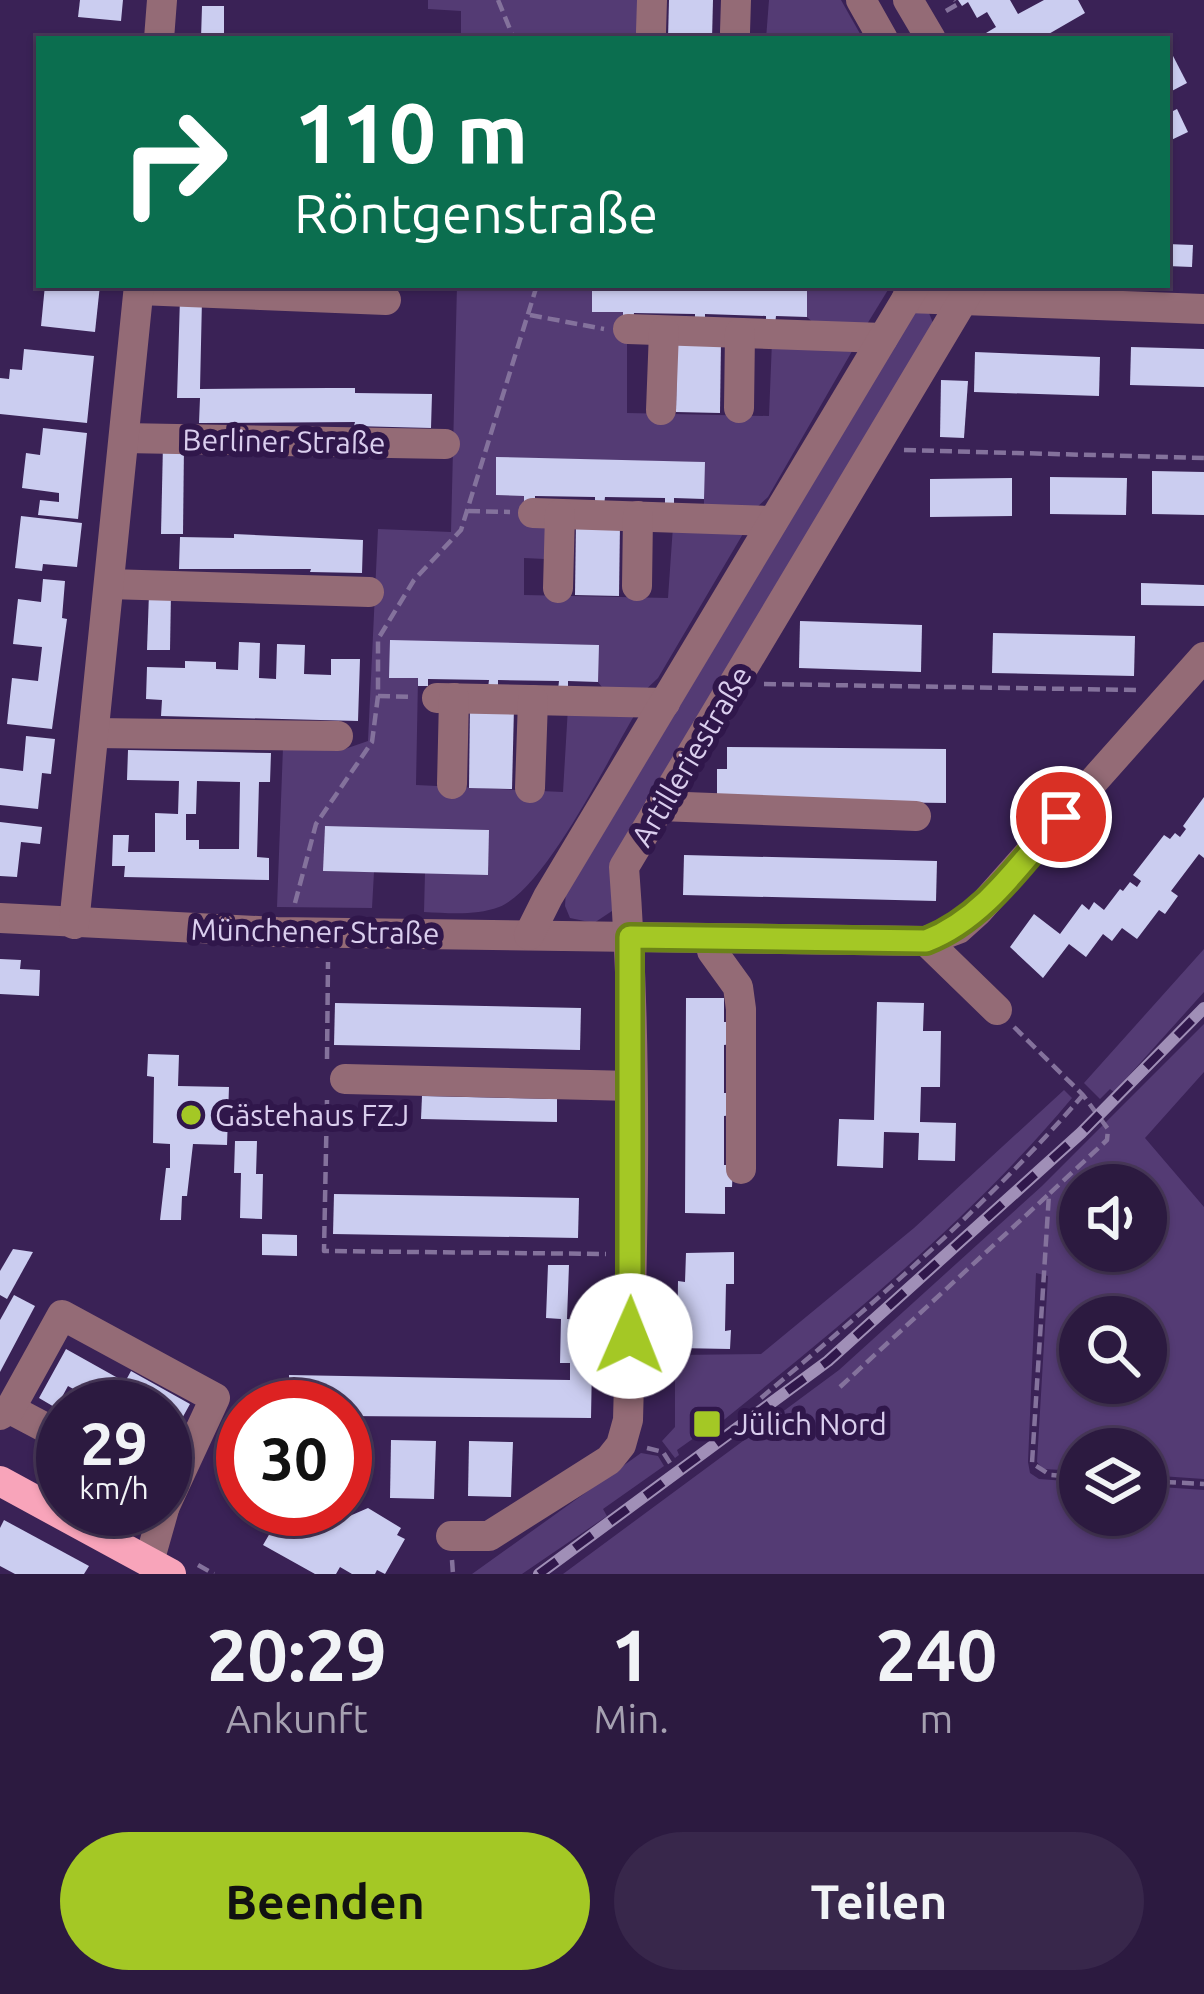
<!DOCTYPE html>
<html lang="de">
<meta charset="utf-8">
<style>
body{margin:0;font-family:Ubuntu,sans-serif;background:#38274b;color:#f1f3f6;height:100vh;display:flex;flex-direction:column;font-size:45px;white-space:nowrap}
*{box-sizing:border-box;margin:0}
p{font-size:39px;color:#a6a1b1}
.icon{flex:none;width:66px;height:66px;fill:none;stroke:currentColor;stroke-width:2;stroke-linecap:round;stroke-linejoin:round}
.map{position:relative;height:1574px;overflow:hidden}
.details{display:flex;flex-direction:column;background:#2c1a40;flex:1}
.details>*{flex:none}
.hud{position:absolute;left:36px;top:36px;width:1134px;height:252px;border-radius:0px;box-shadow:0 3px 9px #0004,0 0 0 3px #483859;background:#0b6e4f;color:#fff;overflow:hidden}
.tools{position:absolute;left:1059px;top:1164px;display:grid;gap:24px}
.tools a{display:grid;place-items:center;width:108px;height:108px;border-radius:50%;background:#2c1a40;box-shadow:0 3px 9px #0004,0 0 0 3px #483859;font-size:60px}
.speed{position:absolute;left:36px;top:1380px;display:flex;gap:24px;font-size:60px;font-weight:700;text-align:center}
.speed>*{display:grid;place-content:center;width:156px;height:156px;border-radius:50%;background:#2c1a40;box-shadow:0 3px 9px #0004,0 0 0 3px #483859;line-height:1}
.speed small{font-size:30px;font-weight:400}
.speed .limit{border:18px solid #d22;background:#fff;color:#111}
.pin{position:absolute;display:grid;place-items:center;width:102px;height:102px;color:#fff;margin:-51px;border:6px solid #fff;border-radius:50%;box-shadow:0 3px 12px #0007}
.me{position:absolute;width:132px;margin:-66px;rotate:1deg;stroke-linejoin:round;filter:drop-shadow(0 0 9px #0008)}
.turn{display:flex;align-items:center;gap:42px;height:252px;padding:0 60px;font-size:54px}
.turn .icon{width:156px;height:156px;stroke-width:2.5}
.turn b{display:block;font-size:84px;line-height:102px}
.eta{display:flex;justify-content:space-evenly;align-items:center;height:204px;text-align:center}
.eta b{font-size:72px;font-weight:600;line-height:84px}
.primary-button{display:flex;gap:24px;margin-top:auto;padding:24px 60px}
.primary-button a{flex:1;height:138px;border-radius:72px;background:#a4c825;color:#111;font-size:48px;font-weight:600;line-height:138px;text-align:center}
.primary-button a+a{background:#38274b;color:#f1f3f6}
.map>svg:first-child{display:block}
.green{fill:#543b74;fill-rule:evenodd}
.building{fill:#cbcdf0;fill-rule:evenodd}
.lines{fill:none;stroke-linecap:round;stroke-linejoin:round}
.path{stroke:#84729c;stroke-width:4.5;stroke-dasharray:12 6;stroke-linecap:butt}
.minor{stroke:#946b76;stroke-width:30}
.major{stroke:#f8a4ba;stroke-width:30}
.rail-casing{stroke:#a08fb7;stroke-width:12}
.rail{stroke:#30174b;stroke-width:8;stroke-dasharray:22;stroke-linecap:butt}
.route-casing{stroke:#6b8218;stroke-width:30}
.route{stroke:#a4c825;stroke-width:21}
.poi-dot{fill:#a4c825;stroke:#30174b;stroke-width:4.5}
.labels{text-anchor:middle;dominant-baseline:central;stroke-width:12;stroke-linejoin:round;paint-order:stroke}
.street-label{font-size:30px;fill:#daceee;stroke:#30174b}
.poi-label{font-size:30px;fill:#daceee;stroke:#30174b;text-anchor:start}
</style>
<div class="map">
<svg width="1204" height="1574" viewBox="0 0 1204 1574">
<rect width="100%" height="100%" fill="#3a2256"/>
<g class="green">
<path d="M428,0H639L637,39H461V11L428,9Z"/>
<path d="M769,0H841L863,39H766Z"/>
<path d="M457,285H592V312H623L627,338V413L769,416L772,341L855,346L768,497L756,508L704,507V462L497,458L496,495L524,496L547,517L545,559L524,558V595L668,598L673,526L747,527L658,678L638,697L608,695L598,682V645L390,641V677L418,678L416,785L563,792L568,707L634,716C607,761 545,889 499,907C475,916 448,913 424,912L425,873L487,874L488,830L325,826L324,871L374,872L372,908L277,907L283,747L339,751L368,741L378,529L451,532Z"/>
<path d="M807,285H891L864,329L817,326L807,317Z"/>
<path d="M910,311L929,313L933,323L612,911L594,923L570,918L565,906L566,890Z"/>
<path d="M1204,949V992L1114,1092L1110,1089L1100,1099L1084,1083Z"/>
<path d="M1204,1024V1072L1145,1138L1204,1207V1479L1146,1475V1449H1080V1471L1043,1469L1037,1462L1048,1276L1036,1273L1028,1462L1030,1473L1039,1479L1080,1482V1515H1146V1486L1204,1490V1574H563L839,1370L1042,1186ZM1080,1185H1146V1251H1080ZM1080,1317H1146V1383H1080Z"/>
<path d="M1064,1090L1072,1098C966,1225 833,1332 704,1436L701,1433L677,1450L679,1455L675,1458L662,1441L675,1427V1355L761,1354L914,1228Z"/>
<path d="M641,1453L658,1456L664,1466L603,1509L607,1516L522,1574H472Z"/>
</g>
<g class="building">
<path d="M80,0H123L121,21L78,17Z"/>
<path d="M669,0H713L712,39H668Z"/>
<path d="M958,0H1010L1018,14L1044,0H1078L1085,13L1040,39H976L996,27L987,12L977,18L968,2L962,6Z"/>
<path d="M202,6H224V39H201Z"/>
<path d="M1171,52L1187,83L1168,93L1167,54Z"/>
<path d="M1177,109L1188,132L1167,142V114Z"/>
<path d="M1167,244L1193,245L1192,267L1167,266Z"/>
<path d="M45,285H100L95,332L41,326Z"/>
<path d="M592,285H807V317L776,316L775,325L766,324V316L705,314V323H695V314L634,313L633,321H623V312H592Z"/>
<path d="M180,298L202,299L200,389L330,388H355V393L432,394L431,428L354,426L355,422L199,423L200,398H177Z"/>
<path d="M677,340L721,341L720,413L676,412Z"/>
<path d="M1131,347L1204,349V387L1130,385Z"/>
<path d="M24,349L94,356L87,423L0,414V378L9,379L10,369L22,370Z"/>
<path d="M975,352L1100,357L1099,396L974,392Z"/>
<path d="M941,380L968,381L964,438L940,437Z"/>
<path d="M43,428L87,433L78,519L38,515L40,500L59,502V493L22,488L26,453L40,455Z"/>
<path d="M163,444L184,445L183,534H161Z"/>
<path d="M496,457L705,462L704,499L674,498V507H665V498L605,497L604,506L595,505V497L535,496V503H524V496L496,495Z"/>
<path d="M1152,471L1204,472V515L1152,514Z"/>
<path d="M1050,477L1127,478L1126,515L1050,514Z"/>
<path d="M1012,478V516L930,517V479Z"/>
<path d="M21,516L82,523L77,567L43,564L42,571L15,568Z"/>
<path d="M576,523L620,524L619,596L575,595Z"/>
<path d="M234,534L363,540L362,573L310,572L311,569H179L180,537L234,538Z"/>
<path d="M43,579L65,581L62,618L67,619L52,729L7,724L12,678L38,681L42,647L13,644L18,599L41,602Z"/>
<path d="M1141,583L1204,585V606L1141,605Z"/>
<path d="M149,593H171L170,650H147Z"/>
<path d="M800,621L922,625L921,672L799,668Z"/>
<path d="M993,633L1135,636L1134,676L992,673Z"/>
<path d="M390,640L599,645L598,682L568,681V690H558L559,681L498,680V689L488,688L489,680L428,679V686H418V678H389Z"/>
<path d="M239,642L260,643L259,678L276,679L277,644L305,645L304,674L331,675V659H360L358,721L161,716L162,700L146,699L147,667L185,668V661L216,662V669L238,670Z"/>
<path d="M470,706L514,707L512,789L469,788Z"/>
<path d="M26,736L55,739L51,774L42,773L38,809L0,805V768L23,771Z"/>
<path d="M727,747L946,749V803L717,800V769H727Z"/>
<path d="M128,750L271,753L270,782H259L257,857L269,858V880L124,877L125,866H112L113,835H129L128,852H155V813L178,814L179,781L127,780ZM197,781L240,782L239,849H199V840H186V814H196Z"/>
<path d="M1204,797V858L1199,854L1171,891L1178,896L1165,914L1159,910L1137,939L1122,928L1112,941L1103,934L1086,957L1069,944L1043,978L1010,947L1034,914L1060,934L1082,904L1089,910L1094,902L1104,910L1120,889L1123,891L1130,882L1137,887L1141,881L1133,875L1164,835L1170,839L1175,833L1180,837L1186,829L1183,826Z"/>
<path d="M0,822L42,827L40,844L21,842L17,877L0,876Z"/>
<path d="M325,826L489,830L488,875L323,871Z"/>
<path d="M684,855L937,861L936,901L683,895Z"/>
<path d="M0,959L21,960L20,969L40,970L39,996L0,994Z"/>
<path d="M686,998H724V1022H732V1044L724,1045V1093H732V1115L724,1116V1165H733L732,1187H725V1214L685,1213Z"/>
<path d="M877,1002L924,1003L923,1031H941L940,1087H921L920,1122L956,1123L955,1161L918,1160L919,1133L884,1132L883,1168L837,1166L839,1119L874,1120Z"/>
<path d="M335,1003L581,1008L580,1050L334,1045Z"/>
<path d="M148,1054L179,1055L178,1086L229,1087L227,1145L193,1144L187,1196H182L181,1220H160L166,1168H170V1144L153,1143L154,1077L147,1076Z"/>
<path d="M422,1096L557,1099V1122L421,1119Z"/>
<path d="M235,1141H257L256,1174H263L262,1219L240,1218L241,1173H234Z"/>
<path d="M334,1194L579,1198L578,1238L333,1234Z"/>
<path d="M262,1234L297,1235V1256L262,1255Z"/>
<path d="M13,1249L33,1252L7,1299L0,1295V1271Z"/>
<path d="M734,1252V1284H726L725,1331L731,1330L730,1349L677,1348L678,1281L685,1282L686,1253Z"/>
<path d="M548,1265H569L567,1319L582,1320L581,1364H592L591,1418L345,1416V1407H289V1375L570,1380V1363H560L561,1319L546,1318Z"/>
<path d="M14,1295L35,1306L0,1372V1320Z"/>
<path d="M66,1349L125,1382L131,1371L190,1404L169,1442L165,1440V1407H105L68,1386L56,1408L39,1398Z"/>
<path d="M391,1440L436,1441L434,1499L390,1498Z"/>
<path d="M469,1441L513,1442L511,1497L468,1496Z"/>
<path d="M368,1508L401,1528L397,1535L405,1539L385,1574L377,1570L375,1574H352L340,1567L336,1574H315L263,1545L284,1509L303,1517L329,1509L345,1518Z"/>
<path d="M4,1520L89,1566L84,1574H15L0,1566V1528Z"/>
</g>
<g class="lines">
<g class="path">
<path d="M498,0L514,39"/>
<path d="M946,11L958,4L955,0"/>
<path d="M530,315L604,329"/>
<path d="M904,450L1204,458"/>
<path d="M468,511L510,512"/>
<path d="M764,684L1137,690"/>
<path d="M378,696L414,697"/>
<path d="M295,903L316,824L372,742L378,696V639L414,580L461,530L537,285"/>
<path d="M1014,1027L1083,1095L1108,1129L1107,1140L1049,1194L1032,1463L1050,1475L1080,1477"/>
<path d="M327,1059L328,962"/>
<path d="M327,1100L324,1251L606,1254"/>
<path d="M840,1387L1049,1194"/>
<path d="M761,1398C873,1304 987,1206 1083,1095"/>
<path d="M647,1448L663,1452L670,1463"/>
<path d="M1146,1481L1204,1484"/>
<path d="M452,1560L453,1574"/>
<path d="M198,1565L214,1574"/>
</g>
<g class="minor">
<path d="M861,0L883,39"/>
<path d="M908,0L931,39"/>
<path d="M651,32L652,0"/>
<path d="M735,32L736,0"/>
<path d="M159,39L162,0"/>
<path d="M139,290L386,300"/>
<path d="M907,298L1204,309"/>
<path d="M628,329L883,338"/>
<path d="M739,408L740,333"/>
<path d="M661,410L664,331"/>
<path d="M124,438L445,444"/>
<path d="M533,513L773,521"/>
<path d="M109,584L369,592"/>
<path d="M637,586L638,516"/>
<path d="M558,588L560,514"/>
<path d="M437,698L665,703"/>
<path d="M94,733L338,736"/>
<path d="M452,784L454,698"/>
<path d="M530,788L533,700"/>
<path d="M660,806L916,816"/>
<path d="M0,918L277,932L926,941L958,929L978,911L1204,657"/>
<path d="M74,924L139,285"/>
<path d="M529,935L548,897L915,285"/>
<path d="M710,938L712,951L738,987L741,1009V1169"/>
<path d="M926,941L997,1010"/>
<path d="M345,1079L632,1086"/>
<path d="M10,1409L63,1437"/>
<path d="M0,1415L10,1409L62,1315L215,1398L165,1506"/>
<path d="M451,1536H489L609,1460L621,1445L628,1420C633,1236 638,1050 624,867L972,285"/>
<path d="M149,1562L164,1509"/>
</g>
<path class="major" d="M0,1481L171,1574"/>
<defs>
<path id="rail" d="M539,1574L828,1361L1081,1133L1204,1008"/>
</defs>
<use href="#rail" class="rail-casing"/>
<use href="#rail" class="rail"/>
</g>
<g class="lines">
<defs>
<path id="route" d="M630,1336V937L926,941C985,918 1021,862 1061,817"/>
</defs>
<use href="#route" class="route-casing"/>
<use href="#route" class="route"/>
</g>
<g class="poi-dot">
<circle cx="191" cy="1115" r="12"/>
<rect x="692" y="1409" width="30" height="30" rx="6"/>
</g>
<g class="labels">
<g class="street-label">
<text transform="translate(284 441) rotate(1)">Berliner Straße</text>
<text transform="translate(691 756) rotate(-59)">Artilleriestraße</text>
<text transform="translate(315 931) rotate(1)">Münchener Straße</text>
</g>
<g class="poi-label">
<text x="215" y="1115">Gästehaus FZJ</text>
<text x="734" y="1424">Jülich Nord</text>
</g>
</g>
</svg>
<div class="tools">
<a><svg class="icon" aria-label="sound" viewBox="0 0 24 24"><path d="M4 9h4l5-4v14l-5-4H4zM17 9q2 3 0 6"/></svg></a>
<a><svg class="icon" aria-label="search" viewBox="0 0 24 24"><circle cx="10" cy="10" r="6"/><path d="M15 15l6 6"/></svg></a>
<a><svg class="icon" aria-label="layers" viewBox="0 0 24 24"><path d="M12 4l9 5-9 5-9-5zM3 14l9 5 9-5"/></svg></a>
</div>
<div class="speed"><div>29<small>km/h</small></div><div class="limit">30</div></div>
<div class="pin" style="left:1061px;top:817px;background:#d93025"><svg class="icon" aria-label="arrive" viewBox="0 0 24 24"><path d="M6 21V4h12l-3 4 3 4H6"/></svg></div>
<svg class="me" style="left:630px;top:1336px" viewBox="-20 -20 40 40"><circle r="19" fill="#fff"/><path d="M0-13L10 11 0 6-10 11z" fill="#a4c825"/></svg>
<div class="hud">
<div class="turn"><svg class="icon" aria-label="right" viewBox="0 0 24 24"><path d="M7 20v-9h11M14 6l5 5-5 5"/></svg><div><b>110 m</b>Röntgenstraße</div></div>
</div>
</div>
<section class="details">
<div class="eta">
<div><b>20:29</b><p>Ankunft</p></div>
<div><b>1</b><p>Min.</p></div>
<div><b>240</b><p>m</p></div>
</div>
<div class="primary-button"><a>Beenden</a><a>Teilen</a></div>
</section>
